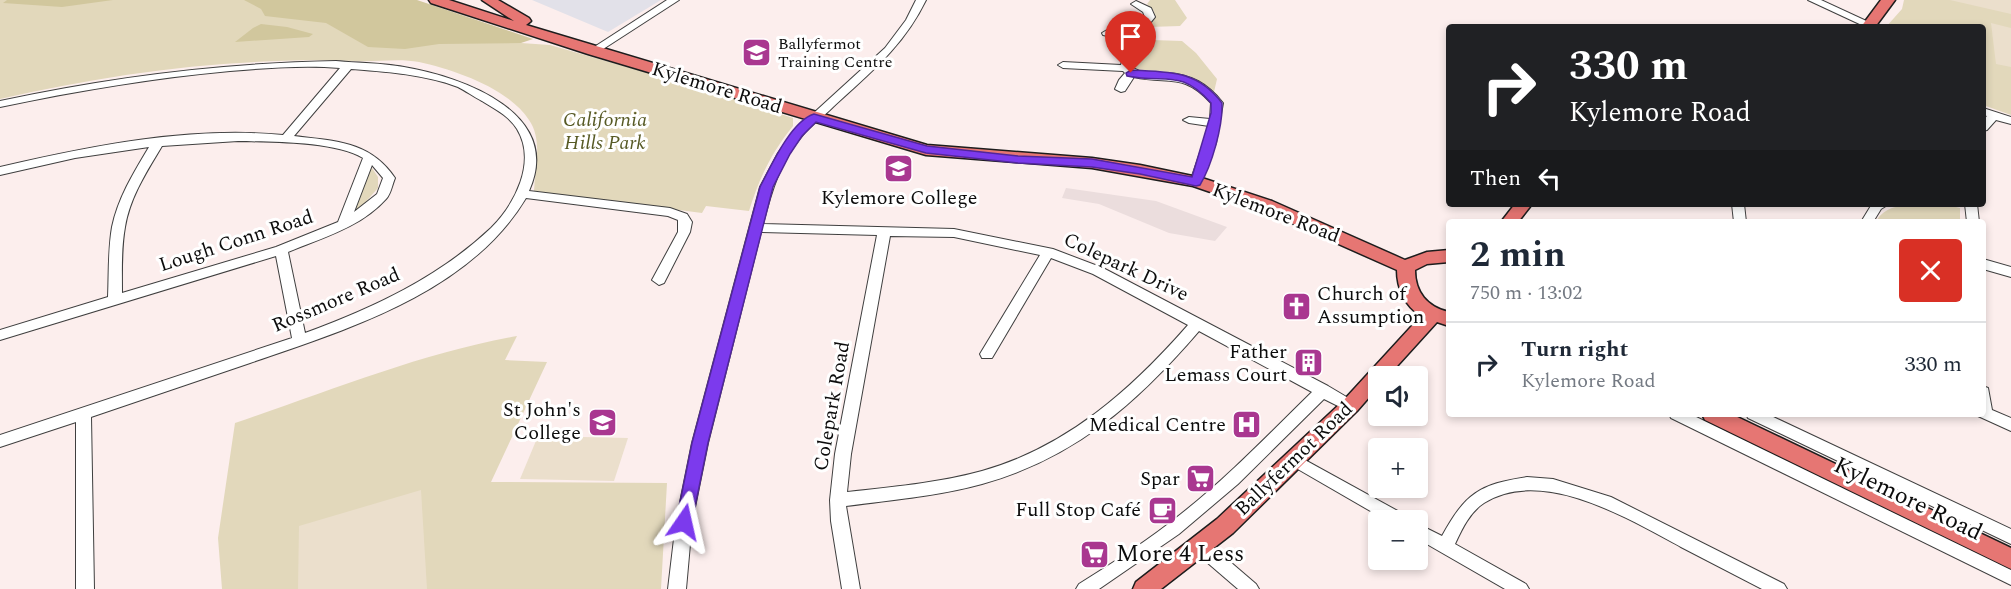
<!DOCTYPE html>
<meta charset="utf-8">
<style>
body{margin:0;font-family:Spectral,serif;background:#f6f6f7;color:#1f2937;height:100vh;display:flex;flex-direction:column;font-size:22px;white-space:nowrap}
*{box-sizing:border-box;margin:0}
p{font-size:20px;color:#747a83}
.icon{flex:none;width:33px;height:33px;fill:none;stroke:currentColor;stroke-width:2;stroke-linecap:round;stroke-linejoin:round}
.map{position:relative;flex:1;overflow:hidden}
.sheet{position:absolute;left:1446px;top:219px;width:540px;height:198px;display:flex;flex-direction:column;background:#fff;border-radius:6px;box-shadow:0 3px 9px #0003}
.sheet>*{flex:none}
.top-card{position:absolute;left:1446px;top:24px;width:540px;height:183px;border-radius:6px;box-shadow:0 3px 9px #0003;background:#202124;color:#fff;overflow:hidden}
.controls{position:absolute;left:1368px;top:366px;display:grid;gap:12px}
.controls a{display:grid;place-items:center;width:60px;height:60px;border-radius:6px;background:#fff;box-shadow:0 3px 9px #0003;font-size:30px}
.pin{position:absolute;display:grid;place-items:center;width:51px;height:51px;color:#fff;margin:-62px -26px;border-radius:50% 50% 50% 0;rotate:-45deg;box-shadow:0 0 6px #0007}
.pin .icon{rotate:45deg}
.me{position:absolute;width:66px;margin:-33px;rotate:11deg;stroke-linejoin:round;filter:drop-shadow(0 0 4px #0008)}
.turn{display:flex;align-items:center;gap:21px;height:126px;padding:0 24px;font-size:27px}
.turn .icon{width:78px;height:78px;stroke-width:2.5}
.turn b{display:block;font-size:42px;line-height:51px}
.then{display:flex;align-items:center;height:57px;padding:0 24px;background:#0003;gap:12px;font-size:22px}
.round{display:grid;place-items:center;flex:none;width:63px;height:63px;border-radius:6px;background:#f6f6f7}
.headline{display:flex;align-items:center;justify-content:space-between;height:102px;padding:0 24px}
h1{font-size:36px;font-weight:700;line-height:45px}
ul{padding:0;list-style:none}
li{display:flex;align-items:center;gap:18px;height:84px;padding:0 24px;border-top:2px solid #e0e1e3}
li div{flex:1}
li b{display:block;font-size:22px}
li em{font-style:normal}
.map>svg:first-child{display:block}
.industrial{fill:#e2e1e9}
.green{fill:#e2d8bb}
.forest{fill:#d1c79d}
.pitch{fill:#ebdfcc}
.plaza{fill:#ebdddd}
.lines{fill:none;stroke-linecap:round;stroke-linejoin:round}
.minor-casing{stroke:#3f3f3f;stroke-width:2}
.major-casing{stroke:#1d1d1d;stroke-width:3}
.minor{fill:#fff;fill-rule:evenodd}
.major{fill:#e67673;fill-rule:evenodd}
.route{fill:#7c3aed;stroke:#51269a;stroke-width:1.5}
.labels{text-anchor:middle;dominant-baseline:central;stroke-width:6;stroke-linejoin:round;paint-order:stroke}
.far-poi-label{font-size:16px;fill:#0c0c0c;stroke:#fff;text-anchor:start}
.street-label{font-size:20px;fill:#0c0c0c;stroke:#fff}
.park-label{font-size:20px;font-style:italic;fill:#575a25;stroke:#fff}
.poi-label{font-size:20px;fill:#0c0c0c;stroke:#fff;text-anchor:end}
.near-street-label{font-size:24px;fill:#0c0c0c;stroke:#fff}
.near-poi-label{font-size:24px;fill:#0c0c0c;stroke:#fff;text-anchor:start}
</style>
<div class="map">
<svg width="2011" height="589" viewBox="0 0 2011 589">
<rect width="100%" height="100%" fill="#fceeed"/>
<path class="industrial" d="M532,0H661L608,32Z"/>
<g class="green">
<path d="M0,0H288L521,43L550,45L700,88L793,118V126C772,152 759,178 749,211L706,206L702,213L534,191C535,168 543,140 529,120C508,88 455,70 419,62C399,58 376,62 355,61C235,57 117,72 0,99Z"/>
<path d="M1150,0H1175L1187,18L1180,26L1149,27L1155,18L1154,11L1147,4Z"/>
<path d="M1904,0H2011V115L1983,105V27H1886L1902,9Z"/>
<path d="M1146,29L1152,40L1182,41L1196,53L1217,79L1214,92L1190,76L1169,72H1142L1132,68L1130,65L1136,43Z"/>
<path d="M370,165L378,177V188L363,205L351,214Z"/>
<path d="M1907,204H1944L1960,208V222H1876C1882,209 1895,207 1907,204Z"/>
<path d="M517,336L505,360L547,362L491,482L667,483L661,589H222L218,538L235,423C327,392 421,353 517,336Z"/>
</g>
<g class="forest">
<path d="M7,0H113L62,7L3,3Z"/>
<path d="M244,0H417L533,39L521,43L439,44L405,49L368,47L326,23L265,16L261,9Z"/>
<path d="M261,24L287,27L313,34L309,37L235,42L253,28Z"/>
</g>
<g class="pitch">
<path d="M1950,0H2011V14Z"/>
<path d="M1991,23L2011,28V67L1996,64Z"/>
<path d="M538,436L628,438L614,481L520,479Z"/>
<path d="M421,490L427,589H298L299,526Z"/>
</g>
<path class="plaza" d="M1066,188L1156,201L1227,227L1215,241L1169,233L1099,204L1062,198Z"/>
<g class="lines">
<defs>
<g id="minor">
<path d="M667,0H679L597,53H589L588,51Z"/>
<path d="M916,0H926C903,47 870,73 833,107C823,117 811,125 802,136C780,161 771,193 763,224L954,229L1053,249L1103,268L1328,386L1355,402L1357,406L1355,410L1350,412L1324,399L1238,484L1179,534L1099,589H1076L1079,584C1114,562 1149,540 1181,514C1228,477 1269,434 1312,392L1199,331C1137,403 1075,458 982,484C938,496 892,500 846,506L860,589H842L831,521L830,500L835,454L877,235L761,232L708,443L692,522L686,589H668L676,522L692,443L760,187L778,153L794,131L885,48L906,20ZM890,236L954,237L1040,255L980,354L982,358H992L1051,258L1093,274L1188,325C1131,390 1067,447 982,471C938,483 892,487 847,492L851,454Z"/>
<path d="M1808,0H1821L1875,25L1866,27Z"/>
<path d="M1136,1L1151,8L1155,17L1138,38L1131,67C1143,74 1154,73 1167,73C1191,74 1208,84 1223,103L1216,143L1200,185L1196,186L1190,182L1209,126L1189,123L1183,120L1189,117L1210,119L1211,103C1183,72 1169,85 1134,77L1125,91L1121,92L1115,89L1119,80L1125,73L1123,71L1063,68L1058,65L1063,62L1121,65L1127,40L1103,35L1102,33L1107,30L1130,34L1145,17L1143,12L1131,4Z"/>
<path d="M336,61C358,63 382,63 404,67C463,77 564,113 529,191L670,208L687,214L692,222L690,232L664,283L659,285L652,280L678,232V220L668,216L526,198C469,293 348,329 250,363C197,381 144,399 91,417L94,589H76V422L0,447V435L292,338L276,256L0,340V330L108,297C109,274 108,250 112,227C118,198 134,172 149,147L75,158L0,175V167C91,146 189,126 283,135L340,68C304,65 266,68 230,71C153,78 76,91 0,107V101C111,77 222,63 336,61ZM351,69C386,72 424,74 458,87C466,91 474,97 482,101C495,109 509,116 517,129C537,162 515,204 491,228C438,278 373,308 305,333L288,252C322,238 361,227 386,199C391,194 392,185 395,178C370,141 335,141 294,136ZM238,141C272,142 334,141 363,158L338,222L276,247L122,293C122,271 121,249 125,227C130,197 147,171 162,146ZM372,165L383,178L377,194L354,212Z"/>
<path d="M1983,108L2011,117V124L1996,120L1987,130L1983,131V121L1987,116L1983,115Z"/>
<path d="M1732,204H1744L1746,222H1734Z"/>
<path d="M1872,204H1889L1881,209L1873,222H1861Z"/>
<path d="M1965,204H1977L1979,222H1967Z"/>
<path d="M1983,259L2011,267V277L1983,269Z"/>
<path d="M1983,386L1988,388L1992,410L2011,418V431L1978,416L1977,414H1983Z"/>
<path d="M1669,414H1690L2011,570V585L1671,418Z"/>
<path d="M1746,414H1767L2011,529V544L1748,418Z"/>
<path d="M1294,454L1405,515L1407,520H1386L1289,464L1286,460L1289,456Z"/>
<path d="M1527,477L1553,479L1611,497L1784,584L1787,589H1762C1735,575 1708,561 1681,547C1629,519 1542,466 1484,503C1470,512 1462,529 1455,544L1526,584L1529,589H1505L1418,539V524L1442,536C1465,494 1479,484 1527,477Z"/>
<path d="M1201,540L1207,542L1256,584L1259,589H1238L1195,552L1193,547L1195,542Z"/>
</g>
<g id="major">
<path d="M429,0H449L514,21L482,0H498L529,18L531,21L526,25L927,145L1092,158L1140,165L1202,178L1272,201L1405,260L1427,252L1449,250V262L1427,264L1415,270C1415,292 1427,307 1449,312V326L1437,322L1388,376H1378V387L1357,411L1233,533L1161,589H1133L1136,582L1217,519L1343,401L1421,316C1405,306 1397,289 1397,270L1260,209L1193,186L1092,168L926,155L588,54L431,3Z"/>
<path d="M1881,0H1895L1875,27H1861Z"/>
<path d="M1515,204H1532L1518,222H1501Z"/>
<path d="M1702,414H1731L2011,548V569L1705,420Z"/>
</g>
</defs>
<use href="#minor" class="minor-casing"/>
<use href="#major" class="major-casing"/>
<use href="#minor" class="minor"/>
<use href="#major" class="major"/>
</g>
<path class="route" d="M1131,70C1169,72 1197,70 1222,103C1223,126 1212,165 1200,185L1196,186L1140,174L1092,167L1018,163L926,153L816,122L802,136L790,154L773,187L708,443L692,522L690,527L684,529L678,527L676,522L692,443L760,187C771,166 791,121 814,114L927,146L1018,156L1092,159L1192,177L1211,113V103C1180,68 1166,84 1127,76L1126,73Z"/>
<defs>
<symbol id="university-square" viewBox="-11 -11 22 22"><rect x="-9" y="-9" width="18" height="18" rx="4" fill="#a93790" stroke="#fff"/><path d="M0-5L7-2L0 1L-7-2ZM-4 1L0 2.5L4 1V4Q0 6-4 4Z" fill="#fff"/></symbol>
<symbol id="church-square" viewBox="-11 -11 22 22"><rect x="-9" y="-9" width="18" height="18" rx="4" fill="#a93790" stroke="#fff"/><path d="M-1.2-6h2.4v3.5h3.3v2.4h-3.3V6h-2.4V-.1h-3.3v-2.4h3.3Z" fill="#fff"/></symbol>
<symbol id="building-square" viewBox="-11 -11 22 22"><rect x="-9" y="-9" width="18" height="18" rx="4" fill="#a93790" stroke="#fff"/><path d="M-4-6H4V6H1V3H-1V6H-4ZM-2.5-4.3h1.7v1.8h-1.7ZM.8-4.3h1.7v1.8H.8ZM-2.5-1h1.7V.8h-1.7ZM.8-1h1.7V.8H.8Z" fill="#fff"/></symbol>
<symbol id="school-square" viewBox="-11 -11 22 22"><rect x="-9" y="-9" width="18" height="18" rx="4" fill="#a93790" stroke="#fff"/><path d="M0-5L7-2L0 1L-7-2ZM-4 1L0 2.5L4 1V4Q0 6-4 4Z" fill="#fff"/></symbol>
<symbol id="hospital-square" viewBox="-11 -11 22 22"><rect x="-9" y="-9" width="18" height="18" rx="4" fill="#a93790" stroke="#fff"/><path d="M-5-5h3v3.5h4V-5h3V5h-3V1.5h-4V5h-3Z" fill="#fff"/></symbol>
<symbol id="supermarket-square" viewBox="-11 -11 22 22"><rect x="-9" y="-9" width="18" height="18" rx="4" fill="#a93790" stroke="#fff"/><path d="M-6-5.5h2.5l.6 2H6L4.5 2H-2.5L-4.4-4H-6ZM-1.5 3.2a1.3 1.3 0 1 0 .1 0ZM3 3.2a1.3 1.3 0 1 0 .1 0Z" fill="#fff"/></symbol>
<symbol id="cafe-square" viewBox="-11 -11 22 22"><rect x="-9" y="-9" width="18" height="18" rx="4" fill="#a93790" stroke="#fff"/><path d="M-5.5-4.5H6V0H3Q3 3.5 0 3.5H-2.5Q-5.5 3.5-5.5 0ZM3-3.2v2h1.7v-2ZM-6 4.5H4V6H-6Z" fill="#fff"/></symbol>
</defs>
<g fill-rule="evenodd">
<use href="#university-square" x="740" y="36" width="33" height="33"/>
<use href="#university-square" x="882" y="152" width="33" height="33"/>
<use href="#church-square" x="1280" y="290" width="33" height="33"/>
<use href="#building-square" x="1292" y="346" width="33" height="33"/>
<use href="#school-square" x="586" y="406" width="33" height="33"/>
<use href="#hospital-square" x="1230" y="408" width="33" height="33"/>
<use href="#supermarket-square" x="1184" y="462" width="33" height="33"/>
<use href="#cafe-square" x="1146" y="494" width="33" height="33"/>
<use href="#supermarket-square" x="1078" y="538" width="33" height="33"/>
</g>
<g class="labels">
<g class="far-poi-label">
<text x="778" y="44">Ballyfermot<tspan x="778" dy="18">Training Centre</tspan></text>
</g>
<g class="street-label">
<text transform="translate(717 88) rotate(17)">Kylemore Road</text>
<text transform="translate(1276 213) rotate(21)">Kylemore Road</text>
<text transform="translate(236 241) rotate(-18)">Lough Conn Road</text>
<text transform="translate(1126 267) rotate(25)">Colepark Drive</text>
<text transform="translate(336 300) rotate(-23)">Rossmore Road</text>
<text transform="translate(832 406) rotate(-80)">Colepark Road</text>
<text transform="translate(1294 459) rotate(-44)">Ballyfermot Road</text>
</g>
<g class="park-label">
<text x="605" y="120">California<tspan x="605" dy="23">Hills Park</tspan></text>
</g>
<g class="poi-label">
<text x="899" y="198" text-anchor="middle">Kylemore College</text>
<text x="1317" y="294" text-anchor="start">Church of<tspan x="1317" dy="23">Assumption</tspan></text>
<text x="1287" y="352">Father<tspan x="1287" dy="23">Lemass Court</tspan></text>
<text x="581" y="410">St John's<tspan x="581" dy="23">College</tspan></text>
<text x="1226" y="425">Medical Centre</text>
<text x="1180" y="479">Spar</text>
<text x="1141" y="510">Full Stop Café</text>
</g>
<g class="near-street-label">
<text transform="translate(1908 499) rotate(26)">Kylemore Road</text>
</g>
<g class="near-poi-label">
<text x="1116" y="554">More 4 Less</text>
</g>
</g>
</svg>
<div class="controls">
<a><svg class="icon" aria-label="sound" viewBox="0 0 24 24"><path d="M4 9h4l5-4v14l-5-4H4zM17 9q2 3 0 6"/></svg></a>
<a>+</a>
<a>−</a>
</div>
<div class="pin" style="left:1131px;top:73px;background:#d93025"><svg class="icon" aria-label="arrive" viewBox="0 0 24 24"><path d="M6 21V4h12l-3 4 3 4H6"/></svg></div>
<svg class="me" style="left:684px;top:522px" viewBox="-20 -20 40 40"><path d="M0-17L14 15 0 8-14 15z" fill="#7c3aed" stroke="#fff" stroke-width="4"/></svg>
<div class="top-card">
<div class="turn"><svg class="icon" aria-label="right" viewBox="0 0 24 24"><path d="M7 20v-9h11M14 6l5 5-5 5"/></svg><div><b>330 m</b>Kylemore Road</div></div>
<div class="then">Then<svg class="icon" aria-label="left" viewBox="0 0 24 24"><path d="M17 20v-9H6M10 6l-5 5 5 5"/></svg></div>
</div>
<section class="sheet">
<div class="headline"><div><h1>2 min</h1><p>750 m · 13:02</p></div><a class="round" style="background:#d93025;color:#fff"><svg class="icon" aria-label="close" viewBox="0 0 24 24"><path d="M6 6l12 12M18 6L6 18"/></svg></a></div>
<ul>
<li><svg class="icon" aria-label="right" viewBox="0 0 24 24"><path d="M7 20v-9h11M14 6l5 5-5 5"/></svg><div><b>Turn right</b><p>Kylemore Road</p></div><em>330 m</em></li>
</ul>
</section>
</div>
